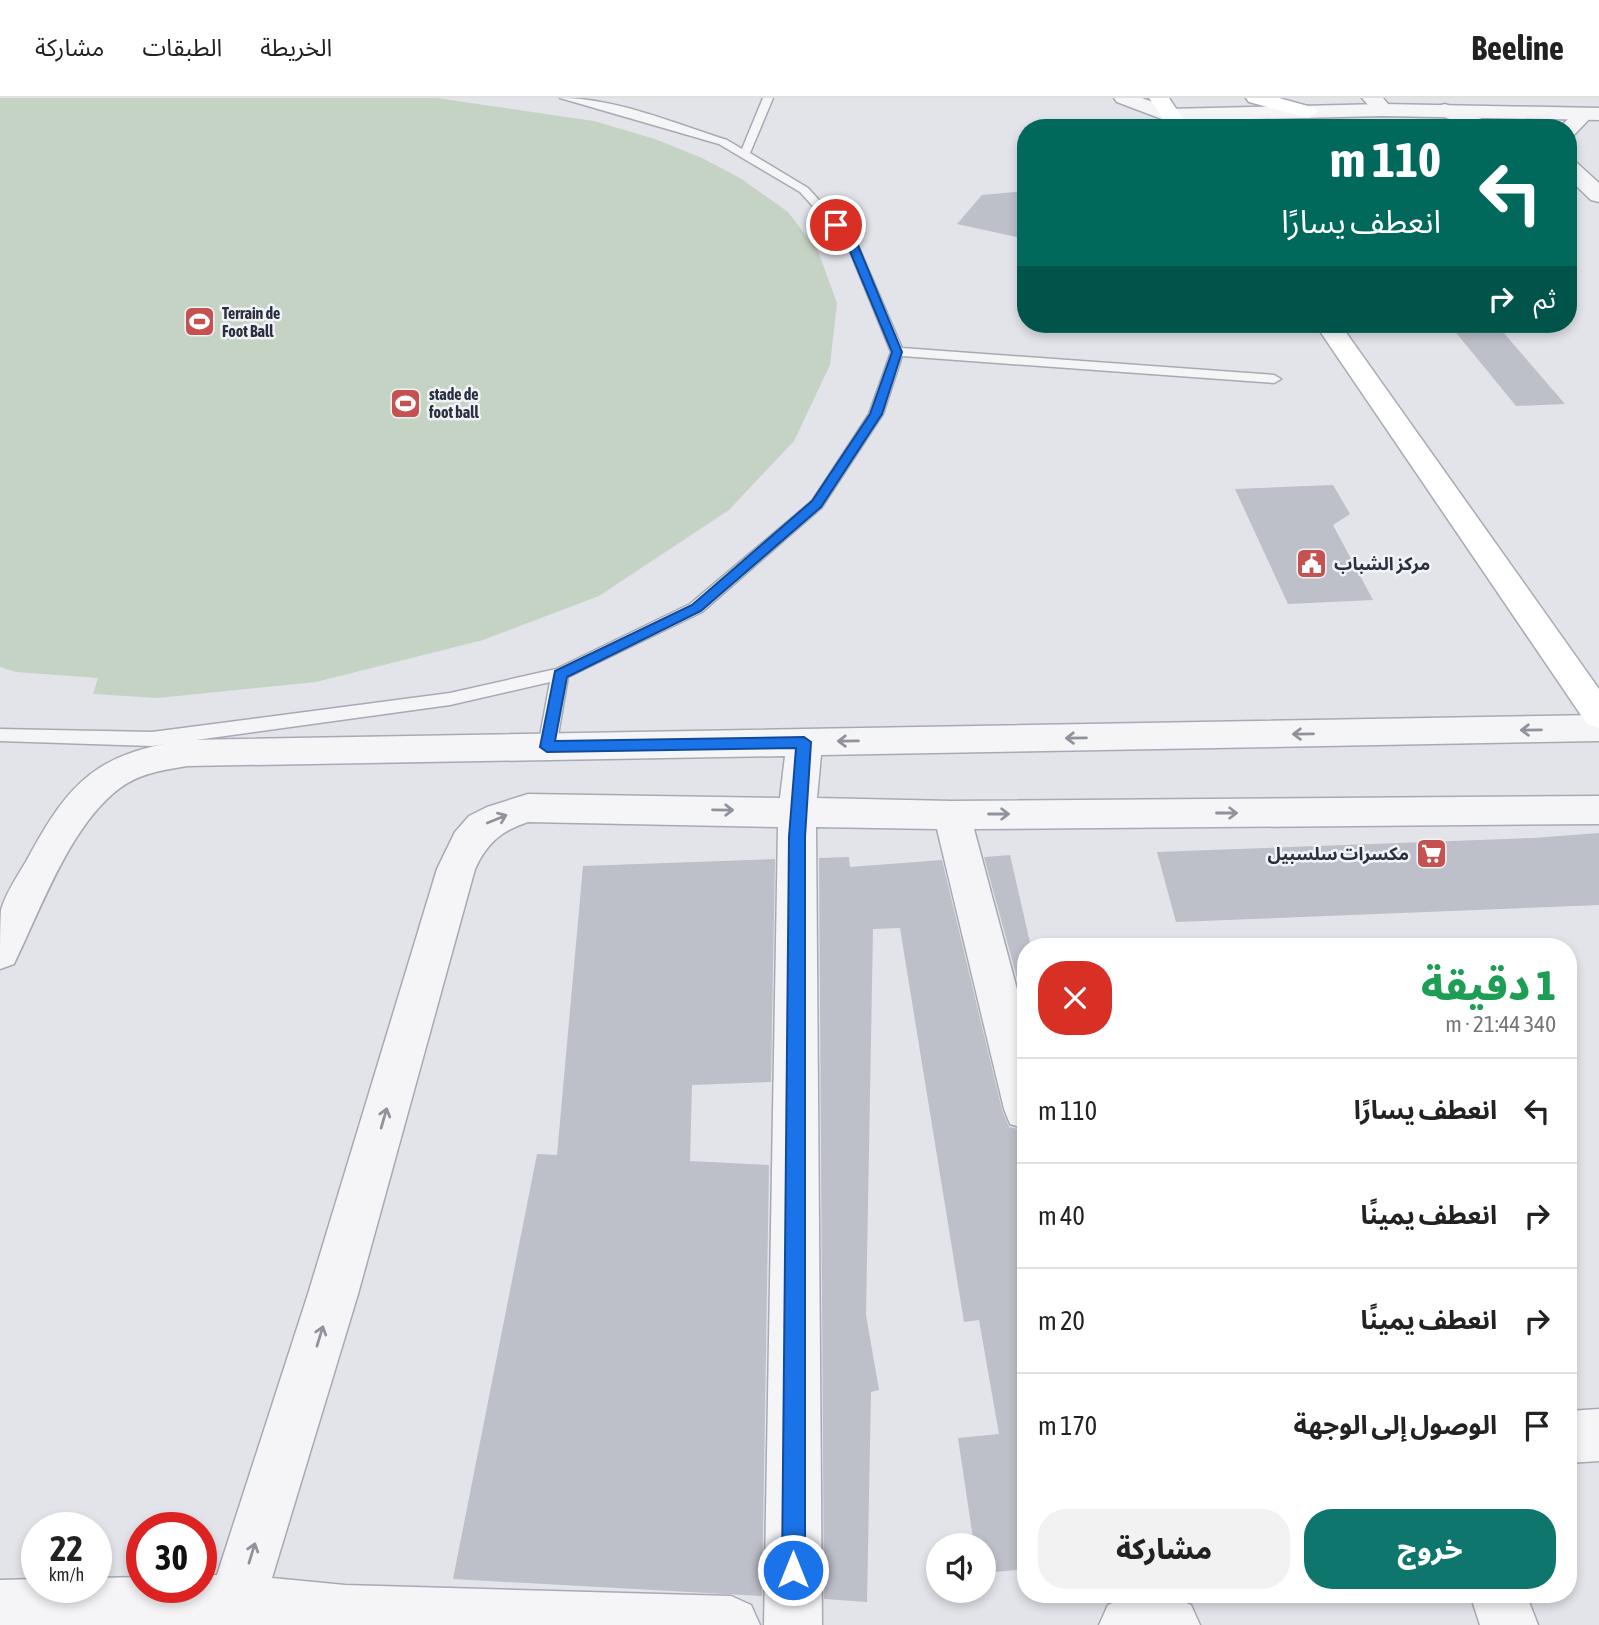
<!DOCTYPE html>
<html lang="ar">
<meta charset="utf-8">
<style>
body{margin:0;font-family:"Asap Condensed","Noto Sans Arabic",sans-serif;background:#f2f2f2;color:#222;direction:rtl;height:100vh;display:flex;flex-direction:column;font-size:26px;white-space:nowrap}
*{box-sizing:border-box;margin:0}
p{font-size:23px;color:#767676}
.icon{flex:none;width:38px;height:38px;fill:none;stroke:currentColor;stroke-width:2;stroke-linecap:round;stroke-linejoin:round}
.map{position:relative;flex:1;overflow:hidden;direction:ltr}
.panel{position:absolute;left:1017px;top:840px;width:560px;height:665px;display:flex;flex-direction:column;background:#fff;border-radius:28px;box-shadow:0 4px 10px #0003;direction:rtl}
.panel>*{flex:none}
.banner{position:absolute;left:1017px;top:21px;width:560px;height:214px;border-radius:28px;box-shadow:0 4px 10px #0003;direction:rtl;background:#00695c;color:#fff;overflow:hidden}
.buttons{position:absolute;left:926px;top:1435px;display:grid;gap:14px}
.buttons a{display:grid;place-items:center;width:70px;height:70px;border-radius:50%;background:#fff;box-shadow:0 4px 10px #0003;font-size:35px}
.speed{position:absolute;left:21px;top:1414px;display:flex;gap:14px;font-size:35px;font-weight:700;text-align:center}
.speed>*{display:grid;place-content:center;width:91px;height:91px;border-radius:50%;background:#fff;box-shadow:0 4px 10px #0003;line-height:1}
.speed small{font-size:18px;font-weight:400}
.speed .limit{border:10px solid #d22;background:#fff;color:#111}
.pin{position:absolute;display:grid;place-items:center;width:60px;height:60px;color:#fff;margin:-30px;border:4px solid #fff;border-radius:50%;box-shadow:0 2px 7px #0007}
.me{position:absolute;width:77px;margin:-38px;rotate:0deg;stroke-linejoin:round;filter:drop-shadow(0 0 5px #0008)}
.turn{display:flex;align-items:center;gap:24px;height:147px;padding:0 21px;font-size:32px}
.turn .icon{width:91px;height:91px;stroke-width:2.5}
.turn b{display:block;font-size:49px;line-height:60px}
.then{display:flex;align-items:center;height:66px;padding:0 21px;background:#0003;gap:14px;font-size:26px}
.round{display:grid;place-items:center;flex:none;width:74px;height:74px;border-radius:28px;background:#f2f2f2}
.overview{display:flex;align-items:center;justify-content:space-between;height:119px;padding:0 21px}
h1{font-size:42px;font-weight:800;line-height:52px;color:#1e9e55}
.primary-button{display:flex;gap:14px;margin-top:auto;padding:14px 21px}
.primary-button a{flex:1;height:80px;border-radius:28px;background:#0f766e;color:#fff;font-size:28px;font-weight:800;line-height:80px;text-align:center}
.primary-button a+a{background:#f2f2f2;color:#222}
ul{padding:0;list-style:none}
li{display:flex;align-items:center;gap:21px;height:105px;padding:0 21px;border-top:2px solid #e0e0e0}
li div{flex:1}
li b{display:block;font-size:26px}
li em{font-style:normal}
header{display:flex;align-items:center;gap:42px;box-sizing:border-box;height:98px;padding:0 35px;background:#fff;border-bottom:2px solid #e0e0e0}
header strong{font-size:33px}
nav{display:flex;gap:38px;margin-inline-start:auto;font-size:24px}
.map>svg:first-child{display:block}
.green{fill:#c5d3c4}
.building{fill:#bdbfc9}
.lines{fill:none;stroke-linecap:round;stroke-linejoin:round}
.service-casing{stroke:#a7aab4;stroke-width:3}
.minor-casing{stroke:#a7aab4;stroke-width:3}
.tertiary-casing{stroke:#a7aab4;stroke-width:3}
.secondary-casing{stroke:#a7aab4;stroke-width:3}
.service{fill:#f5f5f8;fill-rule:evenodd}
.minor{fill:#f5f5f8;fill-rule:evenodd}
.tertiary{fill:#f5f5f8;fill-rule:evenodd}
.secondary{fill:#fff;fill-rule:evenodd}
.oneway{stroke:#90929c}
.route{fill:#1a73e8;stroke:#114b97;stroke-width:2}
.labels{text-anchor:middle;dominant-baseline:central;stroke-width:5;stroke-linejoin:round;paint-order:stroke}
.far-poi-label{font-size:16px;font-weight:bold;fill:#2b3040;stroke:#f2f3f7;text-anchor:start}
.poi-label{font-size:18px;font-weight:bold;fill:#2b3040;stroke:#f2f3f7;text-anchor:start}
</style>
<header>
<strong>Beeline</strong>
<nav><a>الخريطة</a><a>الطبقات</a><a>مشاركة</a></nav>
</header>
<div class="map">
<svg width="1599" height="1527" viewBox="0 0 1599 1527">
<rect width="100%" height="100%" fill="#e2e4ea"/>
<path class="green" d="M0,0H437L594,23L655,41L702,60L740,80L788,114L818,153L837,205L830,267L794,343L729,412L599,498L483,542L316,584L158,600L93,596L98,580L16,574L0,569Z"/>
<g class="building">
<path d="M1026,93V141L957,126L982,97Z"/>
<path d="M1449,226H1496L1565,306L1516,308Z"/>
<path d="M1333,387L1350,416L1333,427L1373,502L1288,506L1235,391Z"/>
<path d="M1599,735V807L1176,824L1157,754L1533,740Z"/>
<path d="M1010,757L1031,849H1026V913L984,759Z"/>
<path d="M849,759L850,769L942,762L1002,1012L1009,1029L1026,1033V1471L984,1475V1447H974L958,1340L999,1336L979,1222L964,1224L900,830L873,831L866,1217L879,1292L871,1294L867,1504L824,1501L819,760Z"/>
<path d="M775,761L771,984L692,987L690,1063L769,1067L762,1498L453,1481L537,1056L557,1057L583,768Z"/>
</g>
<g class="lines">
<defs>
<path id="service" d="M560,0C616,0 673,25 727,42L742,51L763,0H773L750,55L808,90L856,143L902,250L1274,277L1281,281L1274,285L902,258L883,316L822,409L702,514L568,579L556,649L547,656L538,649L550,584L450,607L152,648L0,643V631L152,634L450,595L556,571L690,506L812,403L869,316L891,254L847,146L800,94L719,46Z"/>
<g id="minor">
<path d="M1114,0H1142L1176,13L1179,17L1176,21H1162L1117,4Z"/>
<path d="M1362,0H1383L1393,12L1390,16H1376Z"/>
<path d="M1445,6L1494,26L1497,30H1469L1438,16L1435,12L1438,8Z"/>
<path d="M1584,10L1594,16L1575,36L1568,38V30H1559L1577,12Z"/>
<path d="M1568,63L1576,64L1599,85V104L1591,102L1568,80Z"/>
<path d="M1599,617V643L821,657L817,700L952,703L1599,698V726L974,731L1026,925V1031L1010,1026L1004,1011L937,731L816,729L822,1527H764L778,729L528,724C501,733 487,745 475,771L358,1196L272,1480L345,1487L731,1498L751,1507L760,1527H0V1482L37,1481V1489H96V1480L142,1479V1489H201V1477H217L308,1196L437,771L455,734L469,718L487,709L528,696L780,700L785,658L187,668C164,672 140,675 120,690C70,727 41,811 14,866L0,871C0,854 0,829 1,812C6,794 19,776 28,760C70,682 98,655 187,642Z"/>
<path d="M1599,1311V1363L1568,1365V1313Z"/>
<path d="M1470,1496H1526L1538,1527H1480Z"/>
<path d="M1128,1498H1171L1191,1507L1200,1527H1099L1108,1507Z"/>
</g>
<path id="tertiary" d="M1383,6L1599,10V22L1383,18L1169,23L1159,17L1169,11Z"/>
<g id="secondary">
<path d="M1149,0H1169L1189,30H1169Z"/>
<path d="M1246,0H1279L1315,10L1318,14L1308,20L1249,4Z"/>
<path d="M1315,226H1340L1599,591V630L1587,626Z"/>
</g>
</defs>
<use href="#service" class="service-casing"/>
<use href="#minor" class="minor-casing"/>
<use href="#tertiary" class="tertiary-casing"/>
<use href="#secondary" class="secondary-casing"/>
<use href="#service" class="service"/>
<use href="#minor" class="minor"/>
<use href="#tertiary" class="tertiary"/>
<use href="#secondary" class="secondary"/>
</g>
<defs><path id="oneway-shaft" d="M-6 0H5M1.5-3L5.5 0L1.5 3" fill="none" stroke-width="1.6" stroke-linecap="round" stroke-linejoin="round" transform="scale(1.75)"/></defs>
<g class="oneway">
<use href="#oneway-shaft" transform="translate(1531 632) rotate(179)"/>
<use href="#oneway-shaft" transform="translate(1303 636) rotate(179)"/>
<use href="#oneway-shaft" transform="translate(1076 640) rotate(179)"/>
<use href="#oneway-shaft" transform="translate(848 643) rotate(179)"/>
<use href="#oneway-shaft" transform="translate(723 712) rotate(1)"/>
<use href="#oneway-shaft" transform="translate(1227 715)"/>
<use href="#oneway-shaft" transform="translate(999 716)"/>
<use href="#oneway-shaft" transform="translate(497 721) rotate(-22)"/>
<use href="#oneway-shaft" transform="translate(384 1020) rotate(-74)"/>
<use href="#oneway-shaft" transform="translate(320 1238) rotate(-73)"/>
<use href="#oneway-shaft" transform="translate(252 1455) rotate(-73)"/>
</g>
<path class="route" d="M833,125H839L857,145L902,254L882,316L821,409L701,513L567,579L555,643L804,639L811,644L805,739V1472L801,1481L793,1484L785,1481L782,1472L789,739L796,650L547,654L540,649L555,573L692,507L812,403L870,316L892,254L847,146Z"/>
<defs>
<symbol id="stadium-square" viewBox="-11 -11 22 22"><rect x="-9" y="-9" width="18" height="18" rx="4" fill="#c55251" stroke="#f2f3f7"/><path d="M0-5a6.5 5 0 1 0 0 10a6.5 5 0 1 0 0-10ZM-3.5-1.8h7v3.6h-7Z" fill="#fff"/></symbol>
<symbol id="civic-square" viewBox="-11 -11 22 22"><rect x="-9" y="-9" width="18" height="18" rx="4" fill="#c55251" stroke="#f2f3f7"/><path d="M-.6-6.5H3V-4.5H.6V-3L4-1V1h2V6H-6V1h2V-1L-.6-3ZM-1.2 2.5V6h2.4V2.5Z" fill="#fff"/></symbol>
<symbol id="supermarket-square" viewBox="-11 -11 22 22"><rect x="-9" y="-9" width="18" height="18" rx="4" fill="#c55251" stroke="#f2f3f7"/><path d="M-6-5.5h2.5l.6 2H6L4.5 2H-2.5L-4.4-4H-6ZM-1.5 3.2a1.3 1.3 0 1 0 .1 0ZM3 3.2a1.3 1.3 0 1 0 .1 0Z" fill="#fff"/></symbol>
</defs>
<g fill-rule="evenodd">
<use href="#stadium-square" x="182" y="206" width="35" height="35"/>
<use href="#stadium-square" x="388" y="288" width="35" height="35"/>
<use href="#civic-square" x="1294" y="448" width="35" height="35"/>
<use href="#supermarket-square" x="1414" y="738" width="35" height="35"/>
</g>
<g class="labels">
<g class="far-poi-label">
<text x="222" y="215">Terrain de<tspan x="222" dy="18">Foot Ball</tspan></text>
<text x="429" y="296">stade de<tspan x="429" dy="18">foot ball</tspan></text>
</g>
<g class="poi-label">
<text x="1334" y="465">مركز الشباب</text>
<text x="1409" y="755" text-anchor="end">مكسرات سلسبيل</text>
</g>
</g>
</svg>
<div class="buttons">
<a><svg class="icon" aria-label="sound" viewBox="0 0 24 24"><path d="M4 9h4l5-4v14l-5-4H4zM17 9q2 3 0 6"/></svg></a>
</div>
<div class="speed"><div>22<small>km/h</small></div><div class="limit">30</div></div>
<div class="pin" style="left:836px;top:127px;background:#d93025"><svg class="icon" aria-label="arrive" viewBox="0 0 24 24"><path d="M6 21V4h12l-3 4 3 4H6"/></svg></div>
<svg class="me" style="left:793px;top:1472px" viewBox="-20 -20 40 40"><circle r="17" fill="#1a73e8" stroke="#fff" stroke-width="3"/><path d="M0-11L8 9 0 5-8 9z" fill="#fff"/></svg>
<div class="banner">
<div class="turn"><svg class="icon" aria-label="left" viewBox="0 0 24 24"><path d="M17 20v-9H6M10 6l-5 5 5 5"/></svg><div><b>110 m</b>انعطف يسارًا</div></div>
<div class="then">ثم<svg class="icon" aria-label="right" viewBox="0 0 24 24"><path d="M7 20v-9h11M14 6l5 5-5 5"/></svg></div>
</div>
<section class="panel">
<div class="overview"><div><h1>1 دقيقة</h1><p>340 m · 21:44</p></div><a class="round" style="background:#d93025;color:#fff"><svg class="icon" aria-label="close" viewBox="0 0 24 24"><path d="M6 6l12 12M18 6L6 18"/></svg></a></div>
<ul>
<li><svg class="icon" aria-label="left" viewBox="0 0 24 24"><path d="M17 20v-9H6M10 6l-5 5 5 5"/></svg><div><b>انعطف يسارًا</b></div><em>110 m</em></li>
<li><svg class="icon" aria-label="right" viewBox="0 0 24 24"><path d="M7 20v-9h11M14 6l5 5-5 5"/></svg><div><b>انعطف يمينًا</b></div><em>40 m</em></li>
<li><svg class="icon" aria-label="right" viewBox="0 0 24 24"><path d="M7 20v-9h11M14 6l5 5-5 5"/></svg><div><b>انعطف يمينًا</b></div><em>20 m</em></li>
<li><svg class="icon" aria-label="arrive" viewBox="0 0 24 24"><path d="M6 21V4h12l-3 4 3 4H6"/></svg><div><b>الوصول إلى الوجهة</b></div><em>170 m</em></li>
</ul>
<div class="primary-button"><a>خروج</a><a>مشاركة</a></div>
</section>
</div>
